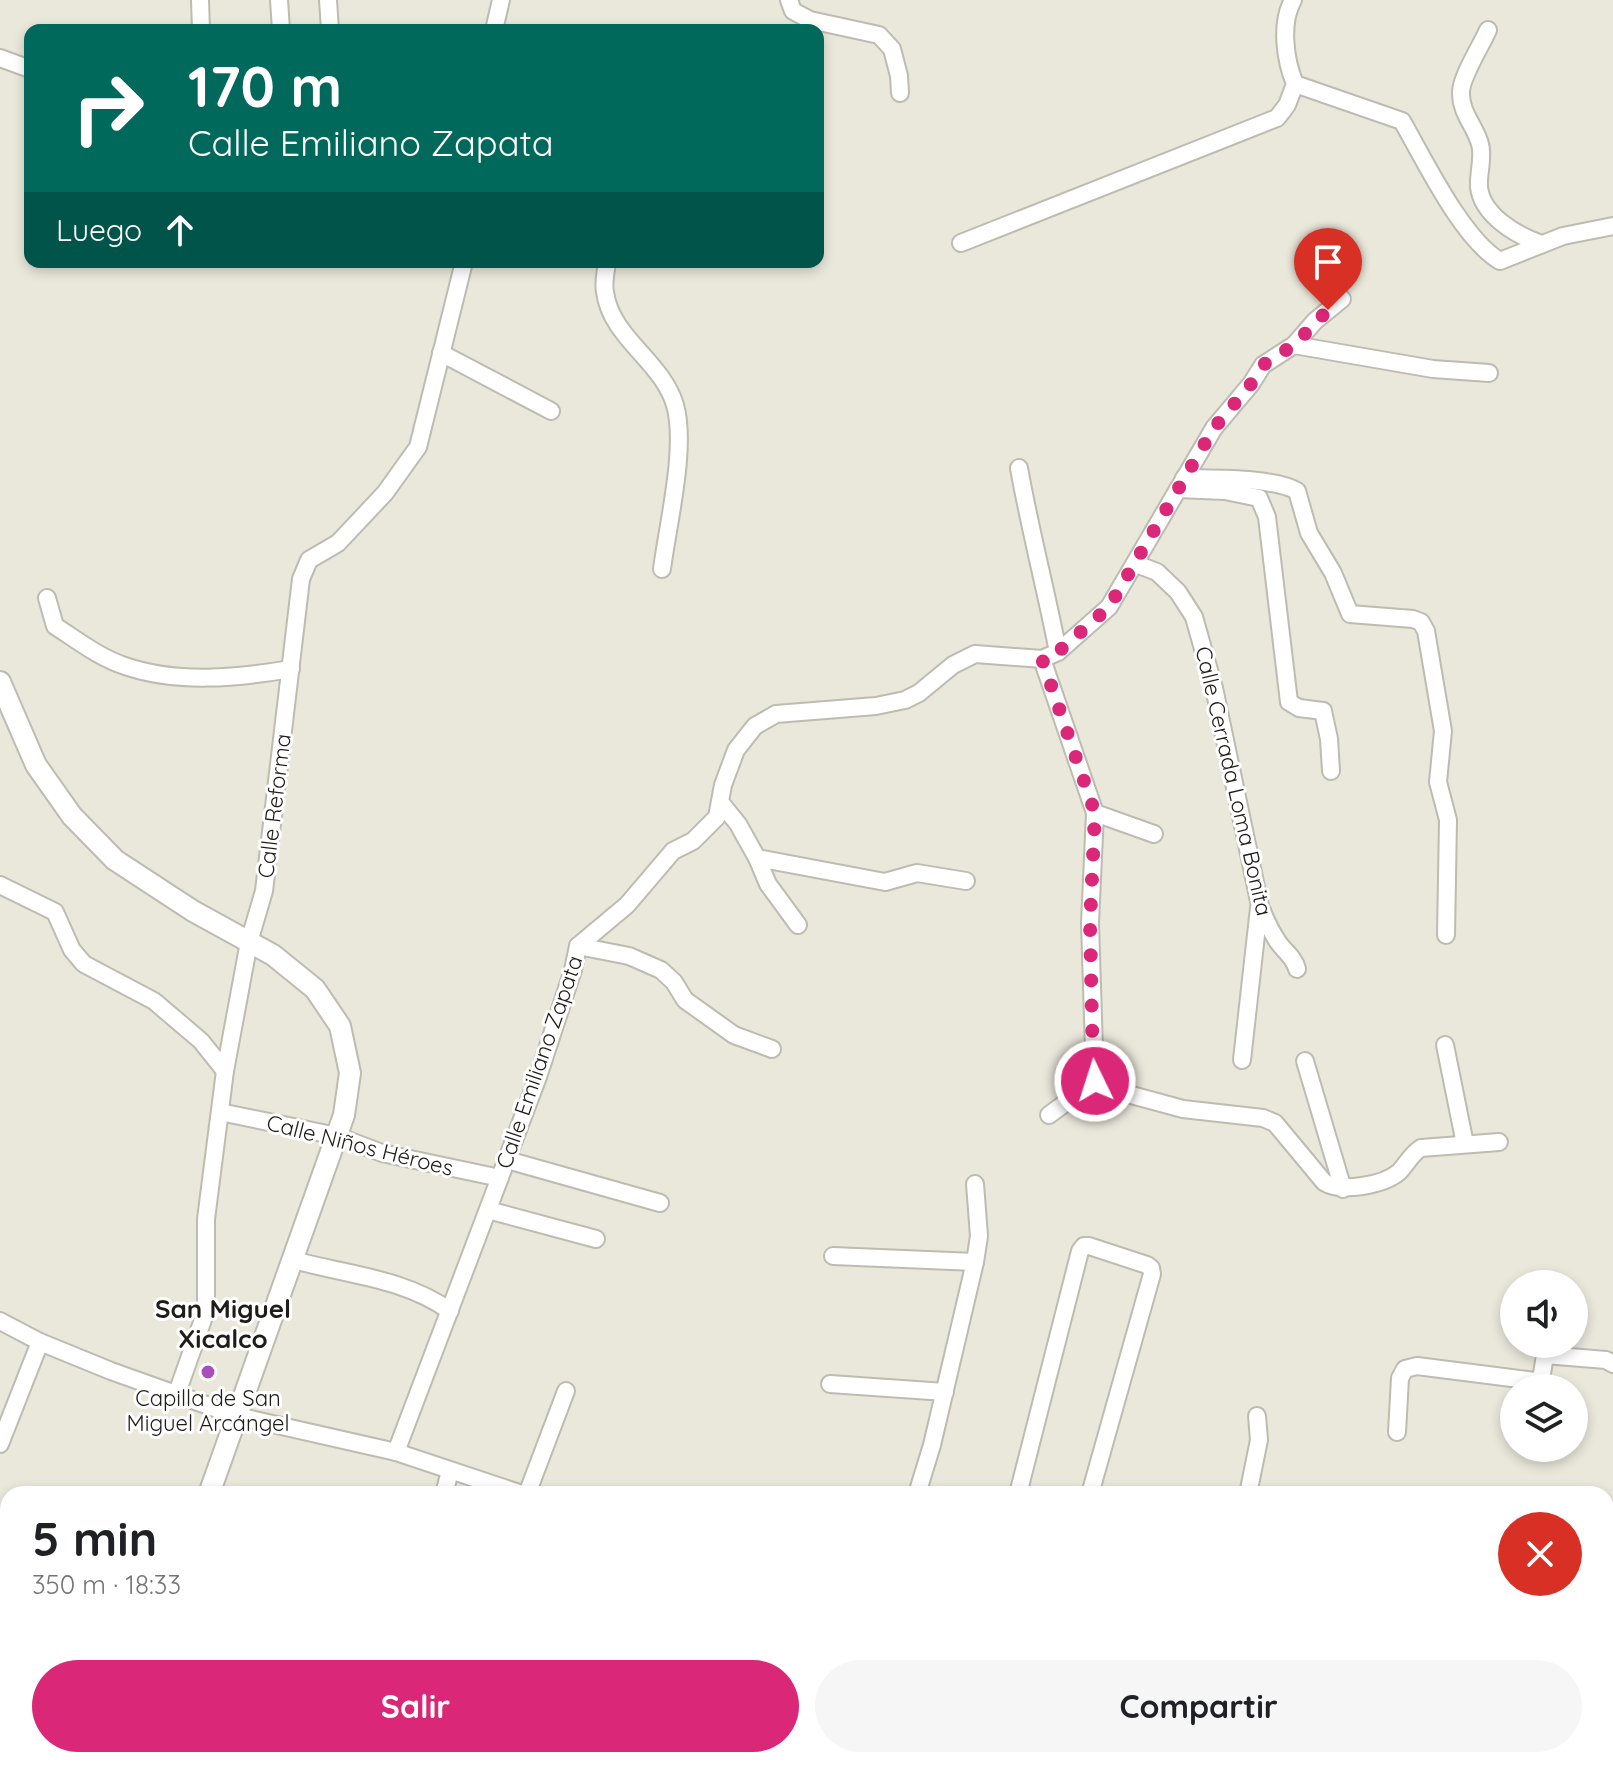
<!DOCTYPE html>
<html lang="es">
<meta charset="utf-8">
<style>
body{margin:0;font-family:Quicksand,sans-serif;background:#f6f6f6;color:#202124;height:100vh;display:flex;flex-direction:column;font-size:30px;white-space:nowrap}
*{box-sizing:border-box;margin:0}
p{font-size:26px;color:#757577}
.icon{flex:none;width:44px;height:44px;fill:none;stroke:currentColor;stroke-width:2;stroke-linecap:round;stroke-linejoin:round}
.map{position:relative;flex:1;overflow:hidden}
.drawer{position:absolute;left:0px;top:1486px;width:1614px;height:282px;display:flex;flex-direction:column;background:#fff;border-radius:24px 24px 0 0;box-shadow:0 4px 12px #0003}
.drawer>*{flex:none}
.guide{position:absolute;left:24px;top:24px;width:800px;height:244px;border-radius:16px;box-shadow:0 4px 12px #0003;background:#00695c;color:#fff;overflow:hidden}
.tools{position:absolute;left:1500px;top:1270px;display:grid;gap:16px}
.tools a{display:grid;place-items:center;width:88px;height:88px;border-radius:50%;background:#fff;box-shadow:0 4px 12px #0003;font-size:40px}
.pin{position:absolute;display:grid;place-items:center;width:68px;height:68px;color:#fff;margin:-82px -34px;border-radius:50% 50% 50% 0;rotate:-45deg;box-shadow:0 0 8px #0007}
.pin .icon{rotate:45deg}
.me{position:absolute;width:88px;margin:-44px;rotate:356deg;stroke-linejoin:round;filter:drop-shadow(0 0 6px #0008)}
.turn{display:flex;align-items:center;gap:28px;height:168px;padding:0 32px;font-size:36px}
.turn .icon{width:104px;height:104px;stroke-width:2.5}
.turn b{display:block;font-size:56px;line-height:68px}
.then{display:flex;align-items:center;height:76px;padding:0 32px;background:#0003;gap:16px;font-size:30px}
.round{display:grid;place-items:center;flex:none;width:84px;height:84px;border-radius:42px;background:#f6f6f6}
.overview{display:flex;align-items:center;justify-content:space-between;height:136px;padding:0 32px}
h1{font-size:48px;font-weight:700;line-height:60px}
.primary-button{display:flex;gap:16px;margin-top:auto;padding:16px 32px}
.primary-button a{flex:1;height:92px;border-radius:48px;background:#db2777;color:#fff;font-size:32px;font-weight:700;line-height:92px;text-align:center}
.primary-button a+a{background:#f6f6f6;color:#202124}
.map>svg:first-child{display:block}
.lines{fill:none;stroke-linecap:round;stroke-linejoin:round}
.minor-casing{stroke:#bebbb0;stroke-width:20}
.major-casing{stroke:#bebbb0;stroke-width:24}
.minor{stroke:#fff;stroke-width:16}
.major{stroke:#fff;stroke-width:20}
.route{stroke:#db2777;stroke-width:14;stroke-dasharray:0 25.2}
.poi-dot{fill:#a750bc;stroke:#fff;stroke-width:3}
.labels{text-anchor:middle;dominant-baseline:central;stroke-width:6;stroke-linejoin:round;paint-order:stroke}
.street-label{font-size:22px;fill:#1e1d19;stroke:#fff}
.poi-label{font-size:22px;fill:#1e1d19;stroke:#fff}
.quarter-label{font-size:26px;font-weight:bold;fill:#1e1d19;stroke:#fff}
</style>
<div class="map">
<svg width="1613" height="1767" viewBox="0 0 1613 1767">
<rect width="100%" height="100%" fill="#eae7db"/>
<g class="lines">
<defs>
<g id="minor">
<path d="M200,0L201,30"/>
<path d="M279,0L281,30"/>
<path d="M328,0L330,30"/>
<path d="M789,0L793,11L810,20L879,35L892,49L899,76L900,93"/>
<path d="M494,30L501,0"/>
<path d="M1488,30C1481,46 1461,77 1461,92C1460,112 1475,126 1480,144C1484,157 1478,173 1479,187C1482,215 1516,235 1539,243"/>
<path d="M0,58L30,69"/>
<path d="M1295,84L1402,121C1424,159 1462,239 1500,261L1563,236L1613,226"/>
<path d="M961,243L1277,118L1287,105L1295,84C1285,60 1280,23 1293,0"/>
<path d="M607,262C606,271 603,283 605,292C611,338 662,361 675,405C687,447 668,523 662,569"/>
<path d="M1294,345L1315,321L1342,299"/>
<path d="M441,353L551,411"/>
<path d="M1019,468C1030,530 1046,590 1058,652"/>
<path d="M1184,478C1214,479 1272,477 1297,491L1309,533L1333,573L1350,614L1413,619L1421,622L1426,631L1443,731L1438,782L1448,820L1446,935"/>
<path d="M1178,489L1225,491L1259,498L1267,517L1289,702L1299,708L1323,711L1329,739L1331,771"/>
<path d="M1136,564L1157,572L1178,592L1194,617L1214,688L1260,906C1265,919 1270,930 1278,942C1285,952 1294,957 1297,969"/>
<path d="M47,598L55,626C77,640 100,658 125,666C177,684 237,678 291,669"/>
<path d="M1042,659L1095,813L1090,923L1095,1081L1102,1087L1183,1109L1263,1118L1275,1123L1324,1182C1341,1193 1384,1185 1399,1172C1407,1164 1411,1154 1421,1148L1499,1142"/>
<path d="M721,803L738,824L757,858L768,884L798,925"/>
<path d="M1095,813L1154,834"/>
<path d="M757,858L885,882L917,873L966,881"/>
<path d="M0,885L55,912L72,950L84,964L154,1001L201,1041L225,1071"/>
<path d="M578,946L629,956L661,970L674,982L685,1000L734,1035L772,1049"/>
<path d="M1445,1045L1465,1144"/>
<path d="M1242,1060L1259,908"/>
<path d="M1305,1061L1343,1189"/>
<path d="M220,1112L337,1136L382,1153L500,1178"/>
<path d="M1049,1115L1095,1081"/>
<path d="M507,1160L660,1203"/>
<path d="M488,1210L596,1239"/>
<path d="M833,1256L975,1262"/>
<path d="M294,1260C347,1275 404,1278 450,1311"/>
<path d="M0,1321L40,1342L111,1371L237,1416L396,1452L522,1494"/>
<path d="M830,1384L945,1392"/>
<path d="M177,1393L206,1311V1219L225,1071L249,942L264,891L301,579L309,560L338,543L385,493L418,447L464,262"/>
<path d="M1397,1432L1400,1378L1405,1369L1417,1366L1535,1381L1541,1380L1545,1355L1606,1360L1613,1364"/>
<path d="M0,1444L40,1342"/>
<path d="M396,1452L538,1077L573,970L578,946L627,905L673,851L693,841L717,817L723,785L736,750L755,726L776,714L876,706L905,700L919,693L953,665L975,654L1042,659L1058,652L1109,607L1214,428L1251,384L1263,365L1294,345L1433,369L1489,373"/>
<path d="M444,1494L450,1471"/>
<path d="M527,1494L566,1391"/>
<path d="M917,1494L932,1445L975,1262L979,1236L975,1184"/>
<path d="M1018,1494L1080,1251L1084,1246H1089L1147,1265L1151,1268L1152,1274L1090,1494"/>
<path d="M1248,1494L1259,1440L1257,1416"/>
<path d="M1606,1731L1613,1734"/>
<path d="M338,1760L356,1767"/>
<path d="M847,1760L852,1767"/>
<path d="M1306,1766L1307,1767"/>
<path d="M710,1767L716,1760"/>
<path d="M945,1767L951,1760"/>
<path d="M1118,1767L1122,1760"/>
<path d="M1200,1767L1206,1760"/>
</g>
<g id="major">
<path d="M0,682L36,765L72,816L115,860L193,911L273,955L315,989L340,1026L350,1073L344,1115L209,1494"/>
<path d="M111,1767L114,1760"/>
</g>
</defs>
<use href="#minor" class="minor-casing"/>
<use href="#major" class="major-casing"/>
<use href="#minor" class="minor"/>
<use href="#major" class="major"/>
</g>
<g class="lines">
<path class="route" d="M1095,1081L1093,1069L1090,923L1095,813L1042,659L1058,652L1109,607L1214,428L1251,384L1263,365L1294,345L1328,310"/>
</g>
<circle class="poi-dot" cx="208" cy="1372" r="8"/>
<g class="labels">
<g class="street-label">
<text transform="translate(1234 781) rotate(77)">Calle Cerrada Loma Bonita</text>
<text transform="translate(274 806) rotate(-83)">Calle Reforma</text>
<text transform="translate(539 1062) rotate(-71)">Calle Emiliano Zapata</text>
<text transform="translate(360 1145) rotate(14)">Calle Niños Héroes</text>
</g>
<g class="poi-label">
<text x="208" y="1398">Capilla de San<tspan x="208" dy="25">Miguel Arcángel</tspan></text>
</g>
<g class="quarter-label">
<text x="223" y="1308">San Miguel<tspan x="223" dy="30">Xicalco</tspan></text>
</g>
</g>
</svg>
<div class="tools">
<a><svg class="icon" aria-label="sound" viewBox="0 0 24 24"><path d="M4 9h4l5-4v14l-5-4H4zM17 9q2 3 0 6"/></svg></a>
<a><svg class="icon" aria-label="layers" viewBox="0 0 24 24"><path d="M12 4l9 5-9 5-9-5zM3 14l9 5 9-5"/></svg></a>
</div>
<div class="pin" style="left:1328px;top:310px;background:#d93025"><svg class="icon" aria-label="arrive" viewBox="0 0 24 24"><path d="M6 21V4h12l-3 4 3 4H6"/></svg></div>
<svg class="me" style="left:1095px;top:1081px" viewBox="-20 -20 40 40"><circle r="17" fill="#db2777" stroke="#fff" stroke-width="3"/><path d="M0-11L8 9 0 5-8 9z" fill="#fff"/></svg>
<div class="guide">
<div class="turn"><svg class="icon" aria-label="right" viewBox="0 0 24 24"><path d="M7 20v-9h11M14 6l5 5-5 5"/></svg><div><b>170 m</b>Calle Emiliano Zapata</div></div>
<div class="then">Luego<svg class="icon" aria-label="ahead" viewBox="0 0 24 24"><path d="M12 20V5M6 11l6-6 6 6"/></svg></div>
</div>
<section class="drawer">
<div class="overview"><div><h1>5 min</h1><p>350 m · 18:33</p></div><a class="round" style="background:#d93025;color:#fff"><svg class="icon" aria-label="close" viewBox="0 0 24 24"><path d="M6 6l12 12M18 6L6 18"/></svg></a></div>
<div class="primary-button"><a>Salir</a><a>Compartir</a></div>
</section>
</div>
